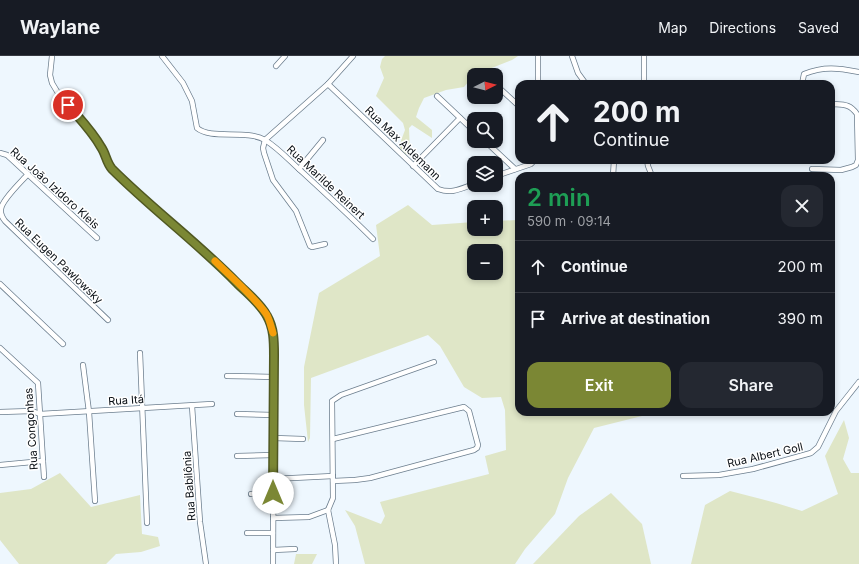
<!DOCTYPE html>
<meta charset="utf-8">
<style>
body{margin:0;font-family:Inter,sans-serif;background:#242831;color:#f1f3f6;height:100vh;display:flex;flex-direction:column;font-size:15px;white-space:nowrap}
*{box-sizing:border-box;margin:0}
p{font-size:13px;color:#9ea1a6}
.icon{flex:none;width:22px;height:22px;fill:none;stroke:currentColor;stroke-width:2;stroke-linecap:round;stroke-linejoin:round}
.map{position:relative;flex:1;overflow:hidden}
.drawer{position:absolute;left:515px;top:116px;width:320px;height:244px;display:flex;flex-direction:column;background:#171b24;border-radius:12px;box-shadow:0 2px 6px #0003}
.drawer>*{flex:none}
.banner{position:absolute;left:515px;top:24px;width:320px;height:84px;border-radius:12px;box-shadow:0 2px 6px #0003;background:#171b24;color:#f1f3f6;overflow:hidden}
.needle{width:26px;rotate:84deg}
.fabs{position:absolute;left:467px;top:12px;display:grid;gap:8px}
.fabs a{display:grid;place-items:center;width:36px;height:36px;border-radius:8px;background:#171b24;box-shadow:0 2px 6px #0003;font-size:20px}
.pin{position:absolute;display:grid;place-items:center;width:34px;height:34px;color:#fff;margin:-17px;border:2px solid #fff;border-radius:50%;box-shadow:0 1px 4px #0007}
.me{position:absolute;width:44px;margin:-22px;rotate:0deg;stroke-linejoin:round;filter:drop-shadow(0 0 3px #0008)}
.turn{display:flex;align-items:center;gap:14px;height:84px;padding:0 12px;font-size:18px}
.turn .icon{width:52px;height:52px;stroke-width:2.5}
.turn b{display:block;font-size:28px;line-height:34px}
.round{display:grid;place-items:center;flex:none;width:42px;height:42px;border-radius:12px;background:#242831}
.head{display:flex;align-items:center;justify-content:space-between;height:68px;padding:0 12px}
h1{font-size:24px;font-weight:600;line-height:30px;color:#1e9e55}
.primary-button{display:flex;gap:8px;margin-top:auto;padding:8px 12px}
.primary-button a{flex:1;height:46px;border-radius:12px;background:#7b8734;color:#fff;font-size:16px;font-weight:600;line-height:46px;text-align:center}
.primary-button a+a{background:#242831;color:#f1f3f6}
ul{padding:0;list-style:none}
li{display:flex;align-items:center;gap:12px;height:52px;padding:0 12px;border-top:1px solid #363941}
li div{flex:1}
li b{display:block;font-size:15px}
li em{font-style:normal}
header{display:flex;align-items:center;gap:24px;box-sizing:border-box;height:56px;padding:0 20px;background:#171b24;border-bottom:1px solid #363941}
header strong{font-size:19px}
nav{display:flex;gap:22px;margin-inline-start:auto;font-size:14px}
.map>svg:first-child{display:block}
.green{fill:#dfe6c7;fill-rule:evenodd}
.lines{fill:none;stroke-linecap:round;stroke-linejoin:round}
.minor-casing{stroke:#6c7e8e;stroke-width:6}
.minor{stroke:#fff;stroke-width:4.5}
.route-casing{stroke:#505822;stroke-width:10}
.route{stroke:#7b8734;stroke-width:7}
.slow{stroke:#f59e0b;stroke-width:7}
.labels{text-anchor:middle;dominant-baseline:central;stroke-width:3;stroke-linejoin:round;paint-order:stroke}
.street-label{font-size:11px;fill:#070d13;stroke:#fff}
</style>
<header>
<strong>Waylane</strong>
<nav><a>Map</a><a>Directions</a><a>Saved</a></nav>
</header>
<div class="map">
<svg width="859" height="508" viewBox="0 0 859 508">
<rect width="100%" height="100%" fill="#eef7fe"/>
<g class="green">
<path d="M385,0H518L512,4L474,19L464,31L446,34L424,42L419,52L416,61L432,74V82L412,69L409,72L410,99L403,98L399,90L405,74L403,67L376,40L384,22L380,11L382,3Z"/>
<path d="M408,149L432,169L474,166V173H496V165L517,164L519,161V356H658L594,372L568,422L555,458L525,493L515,508H365L355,470L345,454L381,468L385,460L380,446L489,418L485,400L506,394L505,354L501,341L482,342L464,331L440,290L428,279L311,322L310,382L308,386L304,349V311L319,237L380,200L376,169ZM474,195H496V217H474Z"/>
<path d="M844,364L849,382L843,403L851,417H859V508H691L705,449L730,435L776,447L802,455L838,438L825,400Z"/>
<path d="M60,417L91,451L140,439L142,478L158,481L160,490L141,496L116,498L106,508H19L0,484V437L31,433Z"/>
<path d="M611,437L642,468L651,508H533L579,460Z"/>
<path d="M296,498H317L312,508H294Z"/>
</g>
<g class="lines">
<defs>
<g id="minor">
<path d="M52,0L50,19L52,27L58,37L94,79L102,92L108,107L147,146L199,189L254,243L267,260L270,267L273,278L274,299L273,508"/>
<path d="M162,0L183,27L192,45L197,72C211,84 246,73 265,84C278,92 289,104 300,114C325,137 349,159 373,183"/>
<path d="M572,0L578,17L586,28"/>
<path d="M644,0V28"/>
<path d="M276,10L285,0"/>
<path d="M328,28L438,133C452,138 460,133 474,128"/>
<path d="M538,28V0"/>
<path d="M802,28L804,18C824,10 838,12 859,16"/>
<path d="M496,29L519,50"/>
<path d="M437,40L474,75"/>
<path d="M265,84L263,92L264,97L273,124L296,155L310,190L312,191L325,188"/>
<path d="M265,84L328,28L353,0"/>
<path d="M485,85L515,113"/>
<path d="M0,97L7,99L97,182"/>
<path d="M647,104L648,110L652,120"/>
<path d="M413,110L460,62"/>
<path d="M299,113L323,84"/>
<path d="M812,113L841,114L852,111L856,109L858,104L857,58C849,47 843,49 831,48"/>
<path d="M28,118C21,126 2,144 1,153C0,158 2,161 5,165L108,264"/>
<path d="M496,120L531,108L535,104"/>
<path d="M613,120L614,104"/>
<path d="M0,228L63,288"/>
<path d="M0,292L38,327L44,421"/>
<path d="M140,297L147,467"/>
<path d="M83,309L89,356L95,445"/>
<path d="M227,320L274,321"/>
<path d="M192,350L200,466L206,508"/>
<path d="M0,356L32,355L40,358L212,348"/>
<path d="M237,358L274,359"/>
<path d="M274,382L303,383"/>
<path d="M237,400L274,399"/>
<path d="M0,409L43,405"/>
<path d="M683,420L719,419L753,413L811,397L818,391L836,355L859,326"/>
<path d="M273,423L333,420"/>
<path d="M333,425L355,424L370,422L474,394L477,392L478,389L469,355L464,351L333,383"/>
<path d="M251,438L273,437"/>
<path d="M328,454L333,442L332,345L341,339L434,306"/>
<path d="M328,454L335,489L336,508"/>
<path d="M273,462L309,461L328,454"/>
<path d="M247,477H273"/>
<path d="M273,494L295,493"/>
</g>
</defs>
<use href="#minor" class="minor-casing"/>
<use href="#minor" class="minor"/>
</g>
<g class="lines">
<defs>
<path id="route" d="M68,49C79,62 92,75 101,91C106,98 106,106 112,113C152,153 197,186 237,227C247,237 260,247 267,260C274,272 274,286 274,299L273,437"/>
</defs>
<use href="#route" class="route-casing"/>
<use href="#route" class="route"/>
<path class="slow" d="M215,205C231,221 255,241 267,259C270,265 271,271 273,277"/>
</g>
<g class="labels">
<g class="street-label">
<text transform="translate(403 87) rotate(44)">Rua Max Aldemann</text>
<text transform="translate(326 126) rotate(43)">Rua Marilde Reinert</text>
<text transform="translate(55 132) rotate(42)">Rua João Izidoro Kleis</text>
<text transform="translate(59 205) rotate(44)">Rua Eugen Pawlowsky</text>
<text transform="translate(126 344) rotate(-4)">Rua Itá</text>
<text transform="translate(31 373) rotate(-94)">Rua Congonhas</text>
<text transform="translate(765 399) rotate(-13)">Rua Albert Goll</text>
<text transform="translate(189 430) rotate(-94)">Rua Babilônia</text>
</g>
</g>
</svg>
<div class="fabs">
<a><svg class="needle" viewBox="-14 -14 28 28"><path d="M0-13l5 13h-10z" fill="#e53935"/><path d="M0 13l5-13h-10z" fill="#9ea1a6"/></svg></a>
<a><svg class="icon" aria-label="search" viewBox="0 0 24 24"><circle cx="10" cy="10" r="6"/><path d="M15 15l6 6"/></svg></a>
<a><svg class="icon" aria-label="layers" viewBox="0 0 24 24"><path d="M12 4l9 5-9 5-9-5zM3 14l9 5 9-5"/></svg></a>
<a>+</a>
<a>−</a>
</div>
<div class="pin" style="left:68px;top:49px;background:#d93025"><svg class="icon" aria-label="arrive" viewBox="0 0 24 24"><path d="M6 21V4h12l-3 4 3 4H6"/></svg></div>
<svg class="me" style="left:273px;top:437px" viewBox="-20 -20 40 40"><circle r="19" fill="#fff"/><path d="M0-13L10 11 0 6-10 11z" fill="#7b8734"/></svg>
<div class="banner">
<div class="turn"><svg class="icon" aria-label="ahead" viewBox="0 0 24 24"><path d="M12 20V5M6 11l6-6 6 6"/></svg><div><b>200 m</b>Continue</div></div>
</div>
<section class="drawer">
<div class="head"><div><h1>2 min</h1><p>590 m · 09:14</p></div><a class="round"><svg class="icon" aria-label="close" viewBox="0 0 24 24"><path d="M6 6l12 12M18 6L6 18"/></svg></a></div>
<ul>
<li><svg class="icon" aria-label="ahead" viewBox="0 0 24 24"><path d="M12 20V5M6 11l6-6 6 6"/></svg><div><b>Continue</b></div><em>200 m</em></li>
<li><svg class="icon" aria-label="arrive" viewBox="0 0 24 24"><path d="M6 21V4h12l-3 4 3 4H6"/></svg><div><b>Arrive at destination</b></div><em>390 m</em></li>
</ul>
<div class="primary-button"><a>Exit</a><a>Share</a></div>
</section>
</div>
